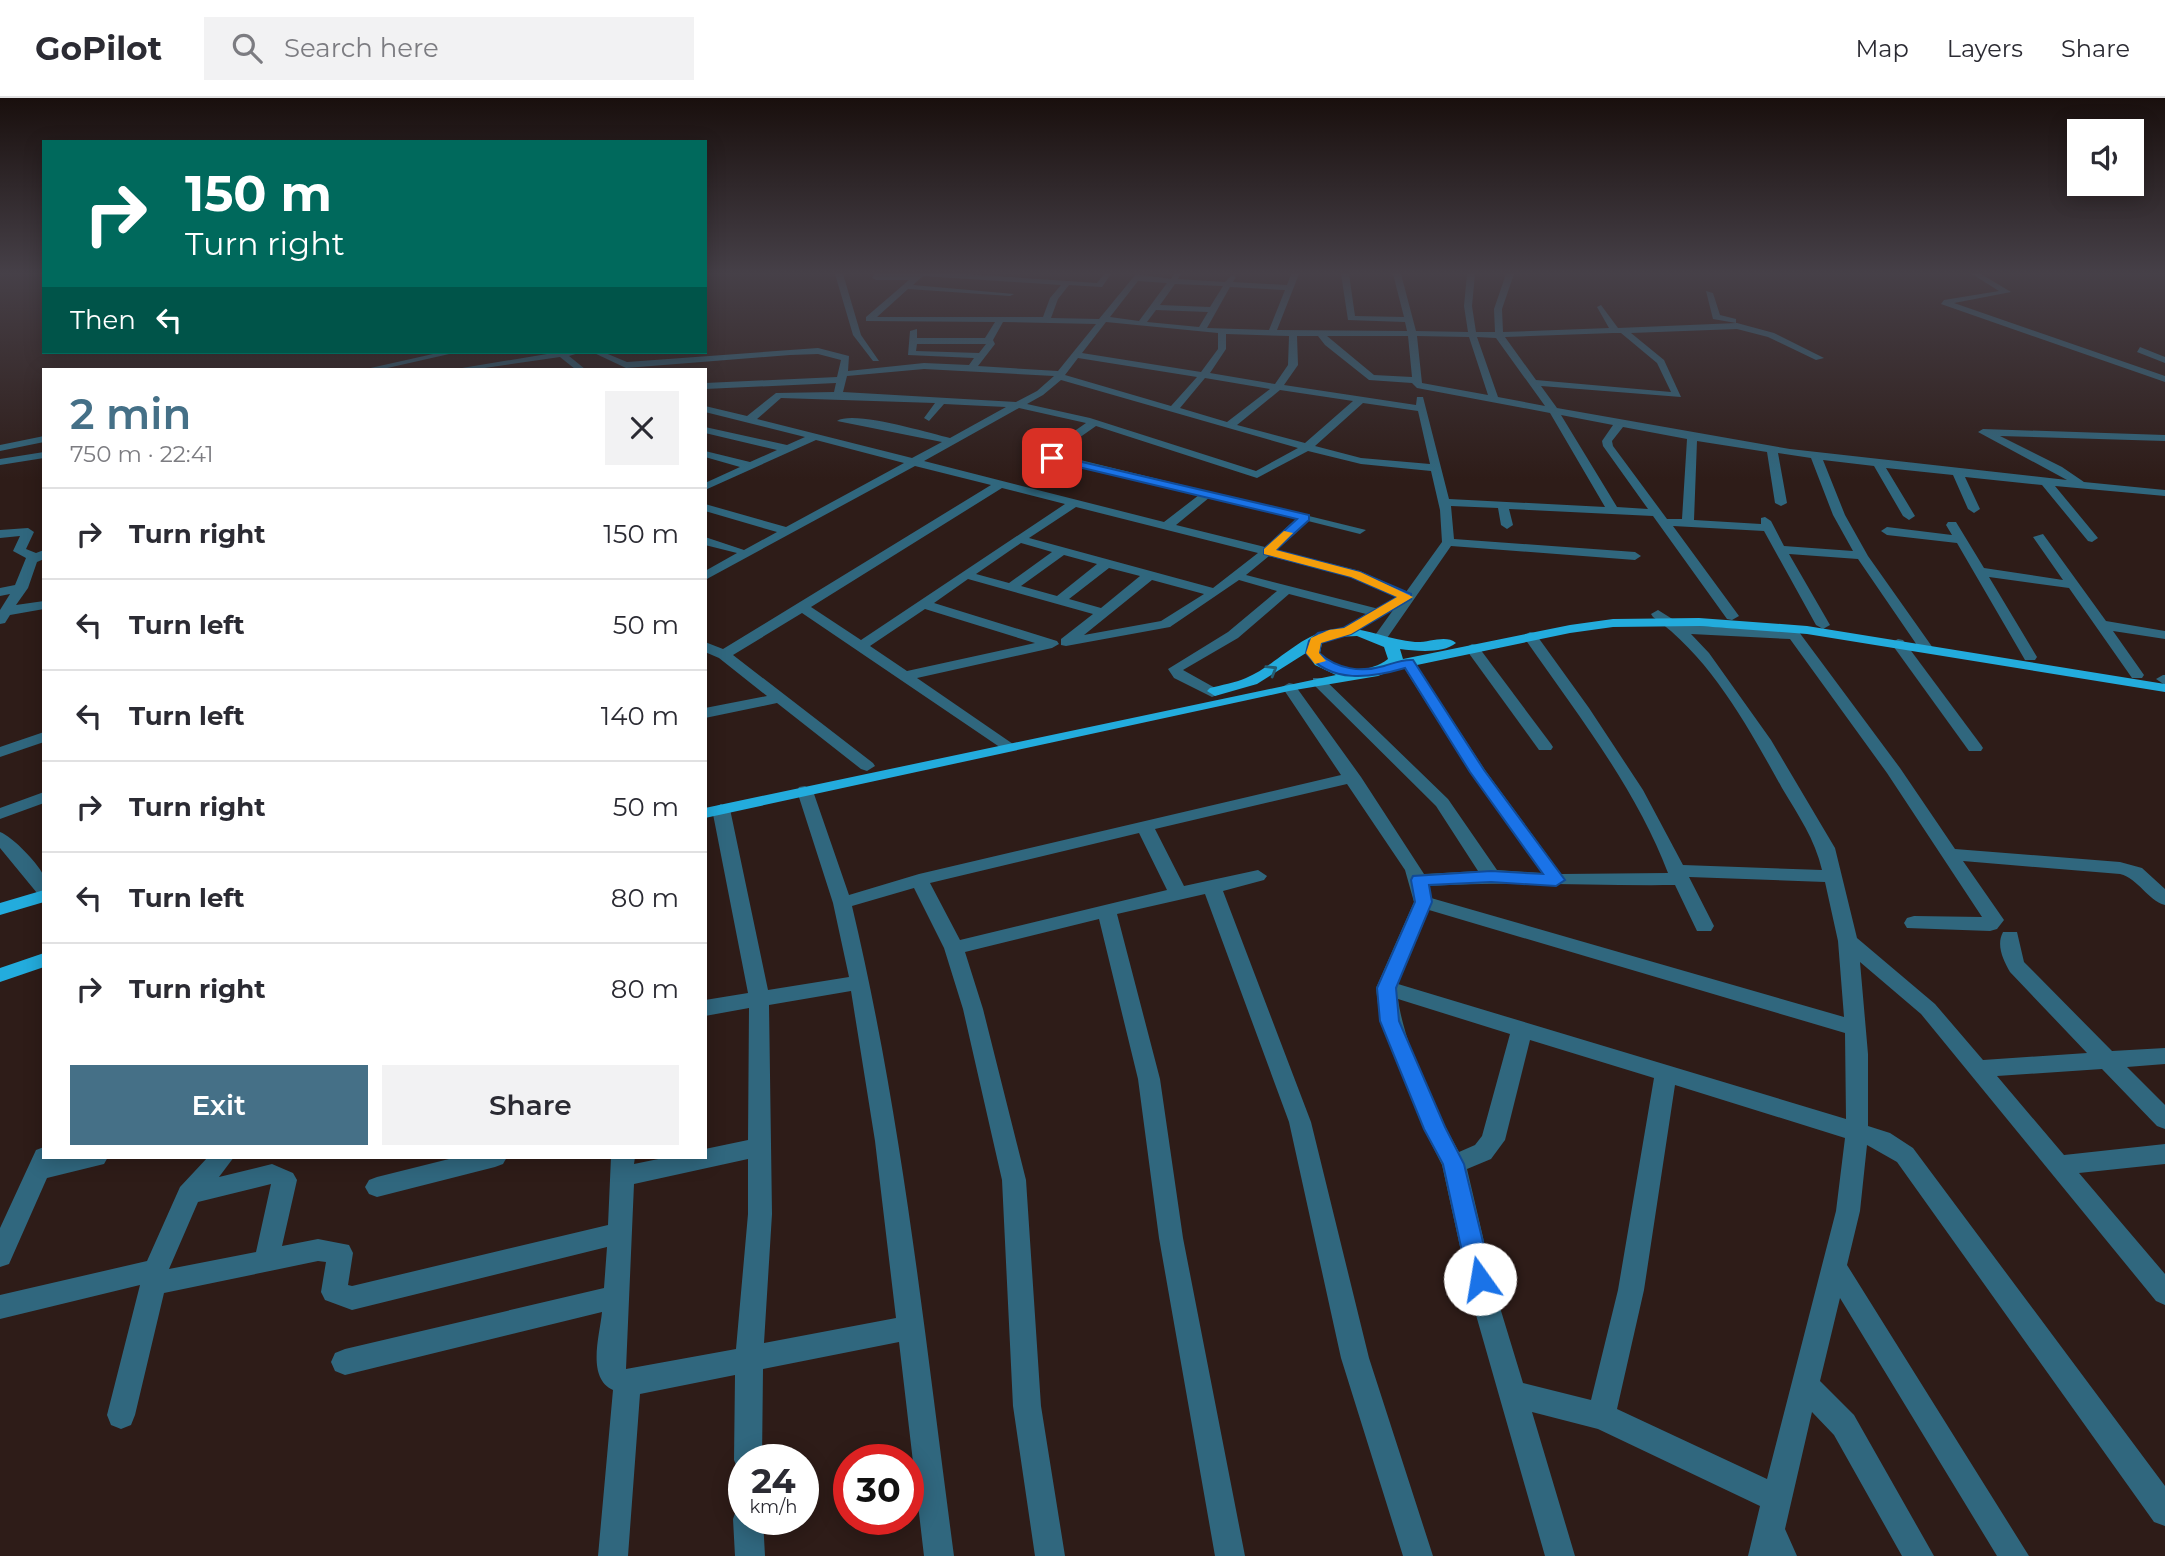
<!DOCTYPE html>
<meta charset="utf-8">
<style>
body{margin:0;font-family:Montserrat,sans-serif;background:#f2f2f3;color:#2b2b33;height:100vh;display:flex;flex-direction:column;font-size:26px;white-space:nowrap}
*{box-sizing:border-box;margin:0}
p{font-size:23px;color:#7c7c81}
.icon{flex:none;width:38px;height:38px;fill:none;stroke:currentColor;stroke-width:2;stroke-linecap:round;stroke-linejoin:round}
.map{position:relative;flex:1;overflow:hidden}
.sheet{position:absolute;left:42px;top:270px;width:665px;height:791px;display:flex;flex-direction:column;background:#fff;border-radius:0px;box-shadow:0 4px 18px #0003}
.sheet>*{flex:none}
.hud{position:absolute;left:42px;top:42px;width:665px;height:214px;border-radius:0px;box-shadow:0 4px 18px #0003;background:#00695c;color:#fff;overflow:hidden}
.controls{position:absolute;left:2067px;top:21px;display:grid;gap:14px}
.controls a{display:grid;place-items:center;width:77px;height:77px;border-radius:0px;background:#fff;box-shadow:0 4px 18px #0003;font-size:35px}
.speed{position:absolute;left:728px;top:1346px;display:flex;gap:14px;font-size:35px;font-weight:700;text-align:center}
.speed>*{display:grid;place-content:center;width:91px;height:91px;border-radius:50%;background:#fff;box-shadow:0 4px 18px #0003;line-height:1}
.speed small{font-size:18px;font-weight:400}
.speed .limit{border:10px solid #d22;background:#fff;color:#111}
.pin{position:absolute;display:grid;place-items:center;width:60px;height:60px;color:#fff;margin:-30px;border-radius:14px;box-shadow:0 4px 10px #0006}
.me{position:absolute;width:77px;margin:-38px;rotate:347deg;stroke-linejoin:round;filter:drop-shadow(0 0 5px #0008)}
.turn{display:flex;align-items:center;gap:24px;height:147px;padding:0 28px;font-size:32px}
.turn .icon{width:91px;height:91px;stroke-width:2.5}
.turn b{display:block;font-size:49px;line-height:60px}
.then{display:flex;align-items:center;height:66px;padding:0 28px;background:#0003;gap:14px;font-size:26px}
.round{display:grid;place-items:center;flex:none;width:74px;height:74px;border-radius:0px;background:#f2f2f3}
.head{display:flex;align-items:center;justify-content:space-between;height:119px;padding:0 28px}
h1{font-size:42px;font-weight:600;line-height:52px;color:#457087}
.cta{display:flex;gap:14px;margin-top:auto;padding:14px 28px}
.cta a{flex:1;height:80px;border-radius:0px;background:#457087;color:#fff;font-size:28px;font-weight:600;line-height:80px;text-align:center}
.cta a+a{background:#f2f2f3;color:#2b2b33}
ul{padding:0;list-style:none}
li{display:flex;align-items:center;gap:21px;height:91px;padding:0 28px;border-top:2px solid #e1e1e2}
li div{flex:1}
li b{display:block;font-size:26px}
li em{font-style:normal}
header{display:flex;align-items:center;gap:42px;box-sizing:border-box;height:98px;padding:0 35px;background:#fff;border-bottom:2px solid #e1e1e2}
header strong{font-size:33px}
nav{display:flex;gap:38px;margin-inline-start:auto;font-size:24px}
.search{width:490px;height:63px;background:#f2f2f3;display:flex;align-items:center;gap:18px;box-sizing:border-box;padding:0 24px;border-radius:0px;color:#7c7c81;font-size:26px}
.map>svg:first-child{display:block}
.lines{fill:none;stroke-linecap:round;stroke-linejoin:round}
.minor{fill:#30677e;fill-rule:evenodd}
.major{fill:#23acdd;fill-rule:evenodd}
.oneway{stroke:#246076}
.route{fill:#1a73e8;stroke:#114b97;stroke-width:2}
.slow{fill:#f59e0b}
</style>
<header>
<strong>GoPilot</strong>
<div class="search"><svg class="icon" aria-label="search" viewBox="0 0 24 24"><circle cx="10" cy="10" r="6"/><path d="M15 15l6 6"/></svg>Search here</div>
<nav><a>Map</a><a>Layers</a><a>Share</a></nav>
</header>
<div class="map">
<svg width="2165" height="1458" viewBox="0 0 2165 1458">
<rect width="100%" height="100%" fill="#2e1c18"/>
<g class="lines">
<g class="minor">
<path d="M835,176H843L861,237L879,263H873L853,237Z"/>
<path d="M874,176H965L1097,185L1104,176H1111L1102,189L1069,187L1058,201L1051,220L1099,221L1136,176L1171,181L1174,176H1181L1178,181L1225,184L1232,177L1236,179L1233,184L1287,187L1291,176H1299L1277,232L1407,233L1405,224L1348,222L1341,176H1349L1355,218L1404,219L1393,176H1401L1416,233L1468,234L1464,208L1467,176H1475L1472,208L1476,234H1495L1494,211L1506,176H1514L1502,211L1503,234L1609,230L1597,209L1601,207L1618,230L1737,225L1774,235L1824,260L1816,262L1768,239L1737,231L1631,235L1664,262L1681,299L1541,288L1557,310L1790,351L2067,382L1978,334L1983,331L2165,337V343L2000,338L2062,369L2084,384L2165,392V398L2055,388L2098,440L2092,444L2088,443L2042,387L1965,379L1980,411L1974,415L1968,411L1953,377L1886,370L1915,418L1909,422L1903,418L1874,368L1823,362L1845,417L1868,458L1933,550L1926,554L1921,553L1858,461L1789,456L1830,527L1823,531L1816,527L1764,433L1673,428L1739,518L1732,522L1727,521L1653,418L1509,411L1513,427L1507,431L1501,427L1498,410L1451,408L1454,441L1635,454L1641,458L1635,462L1451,448L1385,543L1380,544L1373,540L1401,501L1350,479L1269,458L1246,477L1375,510L1387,509L1389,512L1347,538L1342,537V531L1366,516L1289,496L1238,540L1183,572L1217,591L1220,594L1217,597L1212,599L1174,580L1168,571L1228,534L1277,493L1239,482L1170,529L1066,548L1061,547V541L1093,516L968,481L934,505L1057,543L1059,546L1052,550L917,580L1013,646L1015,649L1007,654L802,515L733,557L873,665L875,668L867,673L861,671L777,605L705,620V610L767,598L719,560L705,554V544L723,551L991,387L915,368L705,482V473L737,455L705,447V439L744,452L777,434L705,413V406L786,429L904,365L816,342L705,392V385L740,369L705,359V353L750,364L777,352L705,335V329L787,347L805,339L705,314V308L747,318L776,295L834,294L836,285L705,291V285L837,279L841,262L818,256L790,257L626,270L592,254H603L627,264L818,250L849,258L848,273L924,265L969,267L974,260L908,257L910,233L917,231V240H985L995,224L866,223V219L909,182H876L872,180ZM923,178L1061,187L1050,200L1043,219H877L908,191L1010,198L1014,196L913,187ZM1138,183L1167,185L1139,223L1110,219ZM1175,186L1223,188L1210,209L1160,207ZM1230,189L1285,192L1269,232L1207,230ZM1156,212L1208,214L1199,229L1147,224ZM1003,224L1096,226L1058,273L978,268L995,246L993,242ZM1106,224L1218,235V251L1201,274L1082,255ZM1613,235H1621L1657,265L1671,294L1536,282L1505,239ZM1226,236L1289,238L1288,267L1275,286L1210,275L1226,251ZM1297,238H1318L1325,247L1369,282L1412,285L1417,290L1550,315L1605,409L1449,401L1423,299H1417L1416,307L1284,287L1298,267ZM1327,238H1408L1412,279L1374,277ZM1417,238L1469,239L1488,297L1422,285ZM1477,239L1496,240L1545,308L1498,299ZM917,246H986L979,255L916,253ZM1078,260L1197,279L1171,308L1065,277ZM924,271L1054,278L1037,293L1016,304L843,294L847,278ZM1205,280L1270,291L1227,324L1180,310ZM1061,282L1298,350L1256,373L1090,320L1027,306L1043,297ZM1280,292L1353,303L1305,345L1237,327ZM781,300L935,305L924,320L929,323L944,306L1006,309L950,340C928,335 854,312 837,323L942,344L912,360L757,321ZM1363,305L1418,313L1430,366L1361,360L1315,348ZM1019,310L1086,325L1043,355V359L1199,397L1164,424L924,363ZM1561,317L1613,327L1602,343L1603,348L1648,411L1617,409ZM1096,328L1257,380L1308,353L1361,366L1431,373L1440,412L1442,444L1406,494L1360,473L1276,452L1308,423L1360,436L1366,432L1056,356ZM1623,329L1687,341L1682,421H1667L1613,348L1612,343ZM1697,343L1767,354L1775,405L1781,408L1787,405L1778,355L1811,360L1833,417L1853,453L1784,448L1771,423L1765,419L1761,420V426L1694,422ZM1002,390L1065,406L861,542L811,509ZM1210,399L1297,420L1265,449L1176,427ZM1076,409L1258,455L1213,490L1029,440ZM1021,445L1052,454L1009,485L976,476ZM1064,457L1097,466L1057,498L1021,488ZM1109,470L1140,478L1101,510L1069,501ZM1152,482L1204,496L1161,523L1084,537ZM925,511L1035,545L907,573L870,548Z"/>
<path d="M1972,176H1981L2011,194L1954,205L2165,278V284L1941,206L1944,202L1999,193Z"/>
<path d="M1706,193L1713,195L1720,217L1736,221V225L1713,221Z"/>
<path d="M2140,249L2165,259V265L2137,254Z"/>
<path d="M442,254H458L383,271H366Z"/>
<path d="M559,254H582L569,258L585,271H575L560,259L478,271H456Z"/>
<path d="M44,338V344L0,353V347Z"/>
<path d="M44,354V360L0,367V361Z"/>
<path d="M1948,424H1956L1984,470L2063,482L2033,439L2043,436L2106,523L2165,533V541L2113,533L2144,577L2142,580H2132L2069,490L1989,479L2037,559L2035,562H2025L1957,445L1887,437L1881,433L1887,429L1952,437L1946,427Z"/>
<path d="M28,430L34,434L26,451L36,455L44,452V461L37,464L28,490L16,507L44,503V511L10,517L5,525L0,526V512L10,496L0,498V490L15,487L26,460L13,453L20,438L0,440V432Z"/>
<path d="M1658,512L1682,527L1799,534L1900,670L1955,751L2120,764L2142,770L2165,791V807C2147,802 2139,781 2120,776L1963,763L2004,822L1997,831L1990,833L1907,830L1904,825L1907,820L1914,818L1982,819L1887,675L1790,541L1691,536L1709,555L1771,642L1835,750L1857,840L1935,906L1983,962L2087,955L2010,874C2003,862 1996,847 2003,834H2017L2024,864L2112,953L2165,950V966L2127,969L2165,1007V1031L2157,1028L2102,971L1997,978L2064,1057L2165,1046V1066L2079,1075L2165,1176V1207L2156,1203L1921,916L1860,864L1868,956V1028L1890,1035L1913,1050L2165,1388V1428L2154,1424L1897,1064L1867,1047L1860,1113L1847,1167L2029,1458H1997L1840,1200L1820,1283L1854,1317L1934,1458H1902L1834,1337L1812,1314L1785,1431L1797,1458H1748L1760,1408L1598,1331L1532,1314L1575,1458H1545L1472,1203L1442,1067L1424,1031L1380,923L1376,890L1414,804L1405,772L1347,686L1155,731L1184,788L1258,772L1267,778L1264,782L1223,793L1311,1024L1369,1260L1433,1458H1403L1341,1260L1289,1024L1205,796L1117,816L1160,981L1183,1140L1245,1458H1215L1159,1140L1138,981L1099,821L965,854L983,911L1026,1082L1041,1308L1065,1458H1035L1013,1308L1002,1082L963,911L944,850L914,790L852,808C903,1022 925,1241 954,1458H924L899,1244L763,1271L762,1362H744V1375L738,1372L734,1362L735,1277L640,1296L628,1458H598L613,1292C586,1280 600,1237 602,1214L345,1277L335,1273L331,1264L335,1255L345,1251L604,1190L607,1149L352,1212L325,1202L321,1194L326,1164L318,1163L164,1195L135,1317L131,1327L121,1331L111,1327L107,1317L140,1187L0,1221V1197L147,1163L180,1089L208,1059H234L219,1079L272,1066L293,1075L297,1082L282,1148L318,1141L349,1147L353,1155L348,1187L352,1188L608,1127L611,1059H635L634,1066L668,1059H705V1051L748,1042L749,910L705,918V902L748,895L712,711L721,706L730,711L768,892L849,879L833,805L797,693L799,689L805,688L813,693L849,797L919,776L1341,677L1282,589L1289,585L1294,586L1361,679L1424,776L1478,773L1436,708L1313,586V580H1323L1448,701L1497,772L1542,775L1470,674L1401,565L1408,561L1413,562L1485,672L1561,776L1668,775C1636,690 1575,613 1523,538L1530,534L1535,535L1589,610L1643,692L1683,767L1822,772C1815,741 1798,717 1782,690C1748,629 1711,560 1653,519L1651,516ZM1139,735L1167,792L960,842L930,785ZM1689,779L1825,784L1838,843L1844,919L1431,800L1428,788C1510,783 1592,788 1675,787L1697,833H1711L1714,828ZM1429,812L1845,935L1846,1021L1398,886ZM851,893L875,1043L896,1220L764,1245L772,1116L769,907ZM1398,901L1510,936L1482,1038L1475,1047L1459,1054C1436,1012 1404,947 1398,901ZM1530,942L1654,980L1618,1192L1591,1302L1523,1285L1498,1203L1467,1071L1491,1061L1505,1042ZM1675,987L1845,1040L1836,1113L1767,1381L1617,1311L1644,1192ZM748,1061V1116L736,1251L626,1271L634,1086ZM271,1086L256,1154L169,1171L198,1104Z"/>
<path d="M1898,541L1903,542L1981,647L1983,650L1981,653H1969L1891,545Z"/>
<path d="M1472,546L1477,547L1551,646L1553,649L1551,652H1539L1465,550Z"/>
<path d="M2163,577H2165V587L2156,581Z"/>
<path d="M44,634V644L0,659V649Z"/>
<path d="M44,694V705L0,721V710Z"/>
<path d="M0,734C12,738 41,768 44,779C45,785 44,792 44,797L37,795L0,750Z"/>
<path d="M44,1049V1059H108L104,1066L47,1080L9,1166L0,1169V1130L36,1052Z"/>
<path d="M457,1059H507L503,1066L495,1069L377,1099L369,1096L365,1089L369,1082L377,1079Z"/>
<path d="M744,1408V1421H763L765,1458H735L733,1421L737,1410Z"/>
</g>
<g class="major">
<path d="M1699,520L1807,528L2165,586V594L1807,536L1699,528L1613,529L1570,535L1393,572L1378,578L1289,593L705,720V710L1336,577L1315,567L1306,555L1257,586L1215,598L1207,593L1210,590C1221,587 1235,585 1246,580C1277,567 1302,534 1336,531C1364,528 1387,542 1415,544C1428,545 1446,536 1456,545C1443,556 1416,553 1400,551L1403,561L1570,527L1613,521ZM1357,538L1384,549L1388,561C1367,577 1339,573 1320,555L1322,545L1336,539Z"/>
<path d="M44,792V804L0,817V805Z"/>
<path d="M44,855V869L0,884V870Z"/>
</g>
</g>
<defs><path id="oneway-chevron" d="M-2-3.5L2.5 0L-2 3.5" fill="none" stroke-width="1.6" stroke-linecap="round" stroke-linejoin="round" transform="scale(1.75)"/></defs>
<use class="oneway" href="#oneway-chevron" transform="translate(1272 572) rotate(-31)"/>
<linearGradient id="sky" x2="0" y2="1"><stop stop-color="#190f0d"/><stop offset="0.46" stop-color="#464048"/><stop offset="1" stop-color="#464048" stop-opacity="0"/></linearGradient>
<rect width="2165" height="381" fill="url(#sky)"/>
<path class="route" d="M1052,357L1309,417V422L1276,452L1360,474L1411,496V501L1351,536L1321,545L1319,555C1337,571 1361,575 1384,568C1394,565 1403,561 1413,562L1484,672L1565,782L1556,788L1491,784L1429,787L1432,804L1396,890L1399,923L1445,1029L1464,1066L1492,1181L1488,1188L1480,1191L1472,1188L1468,1181L1443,1066L1424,1031L1380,923L1377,890L1415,804L1411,782L1413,778L1491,773L1543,776L1470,674L1405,570C1371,580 1331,586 1306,555L1309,543L1318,535L1343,530L1397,499L1351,479L1264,456V451L1297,421L1049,362Z"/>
<path class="slow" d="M1284,433L1293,435L1276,452L1360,474L1413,499L1351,536L1321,545L1319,555L1326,563L1315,566L1306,555L1311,540L1329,532L1344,530L1397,499L1351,479L1264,456V451Z"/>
</svg>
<div class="controls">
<a><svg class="icon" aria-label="sound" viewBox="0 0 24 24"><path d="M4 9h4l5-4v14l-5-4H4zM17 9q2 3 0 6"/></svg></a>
</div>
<div class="speed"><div>24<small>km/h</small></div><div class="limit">30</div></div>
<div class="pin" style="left:1052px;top:360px;background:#d93025"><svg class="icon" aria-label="arrive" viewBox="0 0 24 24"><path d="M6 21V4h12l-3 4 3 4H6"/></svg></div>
<svg class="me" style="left:1480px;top:1181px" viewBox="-20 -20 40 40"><circle r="19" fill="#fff"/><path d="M0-13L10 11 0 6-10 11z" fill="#1a73e8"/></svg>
<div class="hud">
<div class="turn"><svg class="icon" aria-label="right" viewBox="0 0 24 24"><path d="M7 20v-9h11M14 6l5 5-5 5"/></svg><div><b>150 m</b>Turn right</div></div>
<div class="then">Then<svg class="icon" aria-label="left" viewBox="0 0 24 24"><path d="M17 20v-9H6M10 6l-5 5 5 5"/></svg></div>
</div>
<section class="sheet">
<div class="head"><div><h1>2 min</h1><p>750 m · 22:41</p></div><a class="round"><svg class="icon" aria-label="close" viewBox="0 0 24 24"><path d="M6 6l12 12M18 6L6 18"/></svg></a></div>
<ul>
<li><svg class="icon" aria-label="right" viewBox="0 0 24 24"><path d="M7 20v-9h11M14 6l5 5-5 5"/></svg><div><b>Turn right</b></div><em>150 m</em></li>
<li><svg class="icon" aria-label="left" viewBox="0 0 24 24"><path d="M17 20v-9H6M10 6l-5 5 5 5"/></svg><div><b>Turn left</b></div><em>50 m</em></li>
<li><svg class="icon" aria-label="left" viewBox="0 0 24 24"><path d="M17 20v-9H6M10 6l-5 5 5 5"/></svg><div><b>Turn left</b></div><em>140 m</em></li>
<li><svg class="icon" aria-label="right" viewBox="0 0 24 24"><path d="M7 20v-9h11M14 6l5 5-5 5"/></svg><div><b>Turn right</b></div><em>50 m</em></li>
<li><svg class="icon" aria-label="left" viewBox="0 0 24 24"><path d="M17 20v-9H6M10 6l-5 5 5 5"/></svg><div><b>Turn left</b></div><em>80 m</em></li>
<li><svg class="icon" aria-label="right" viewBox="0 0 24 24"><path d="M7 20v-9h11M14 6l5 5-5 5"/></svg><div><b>Turn right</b></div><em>80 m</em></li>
</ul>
<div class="cta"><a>Exit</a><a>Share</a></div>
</section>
</div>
